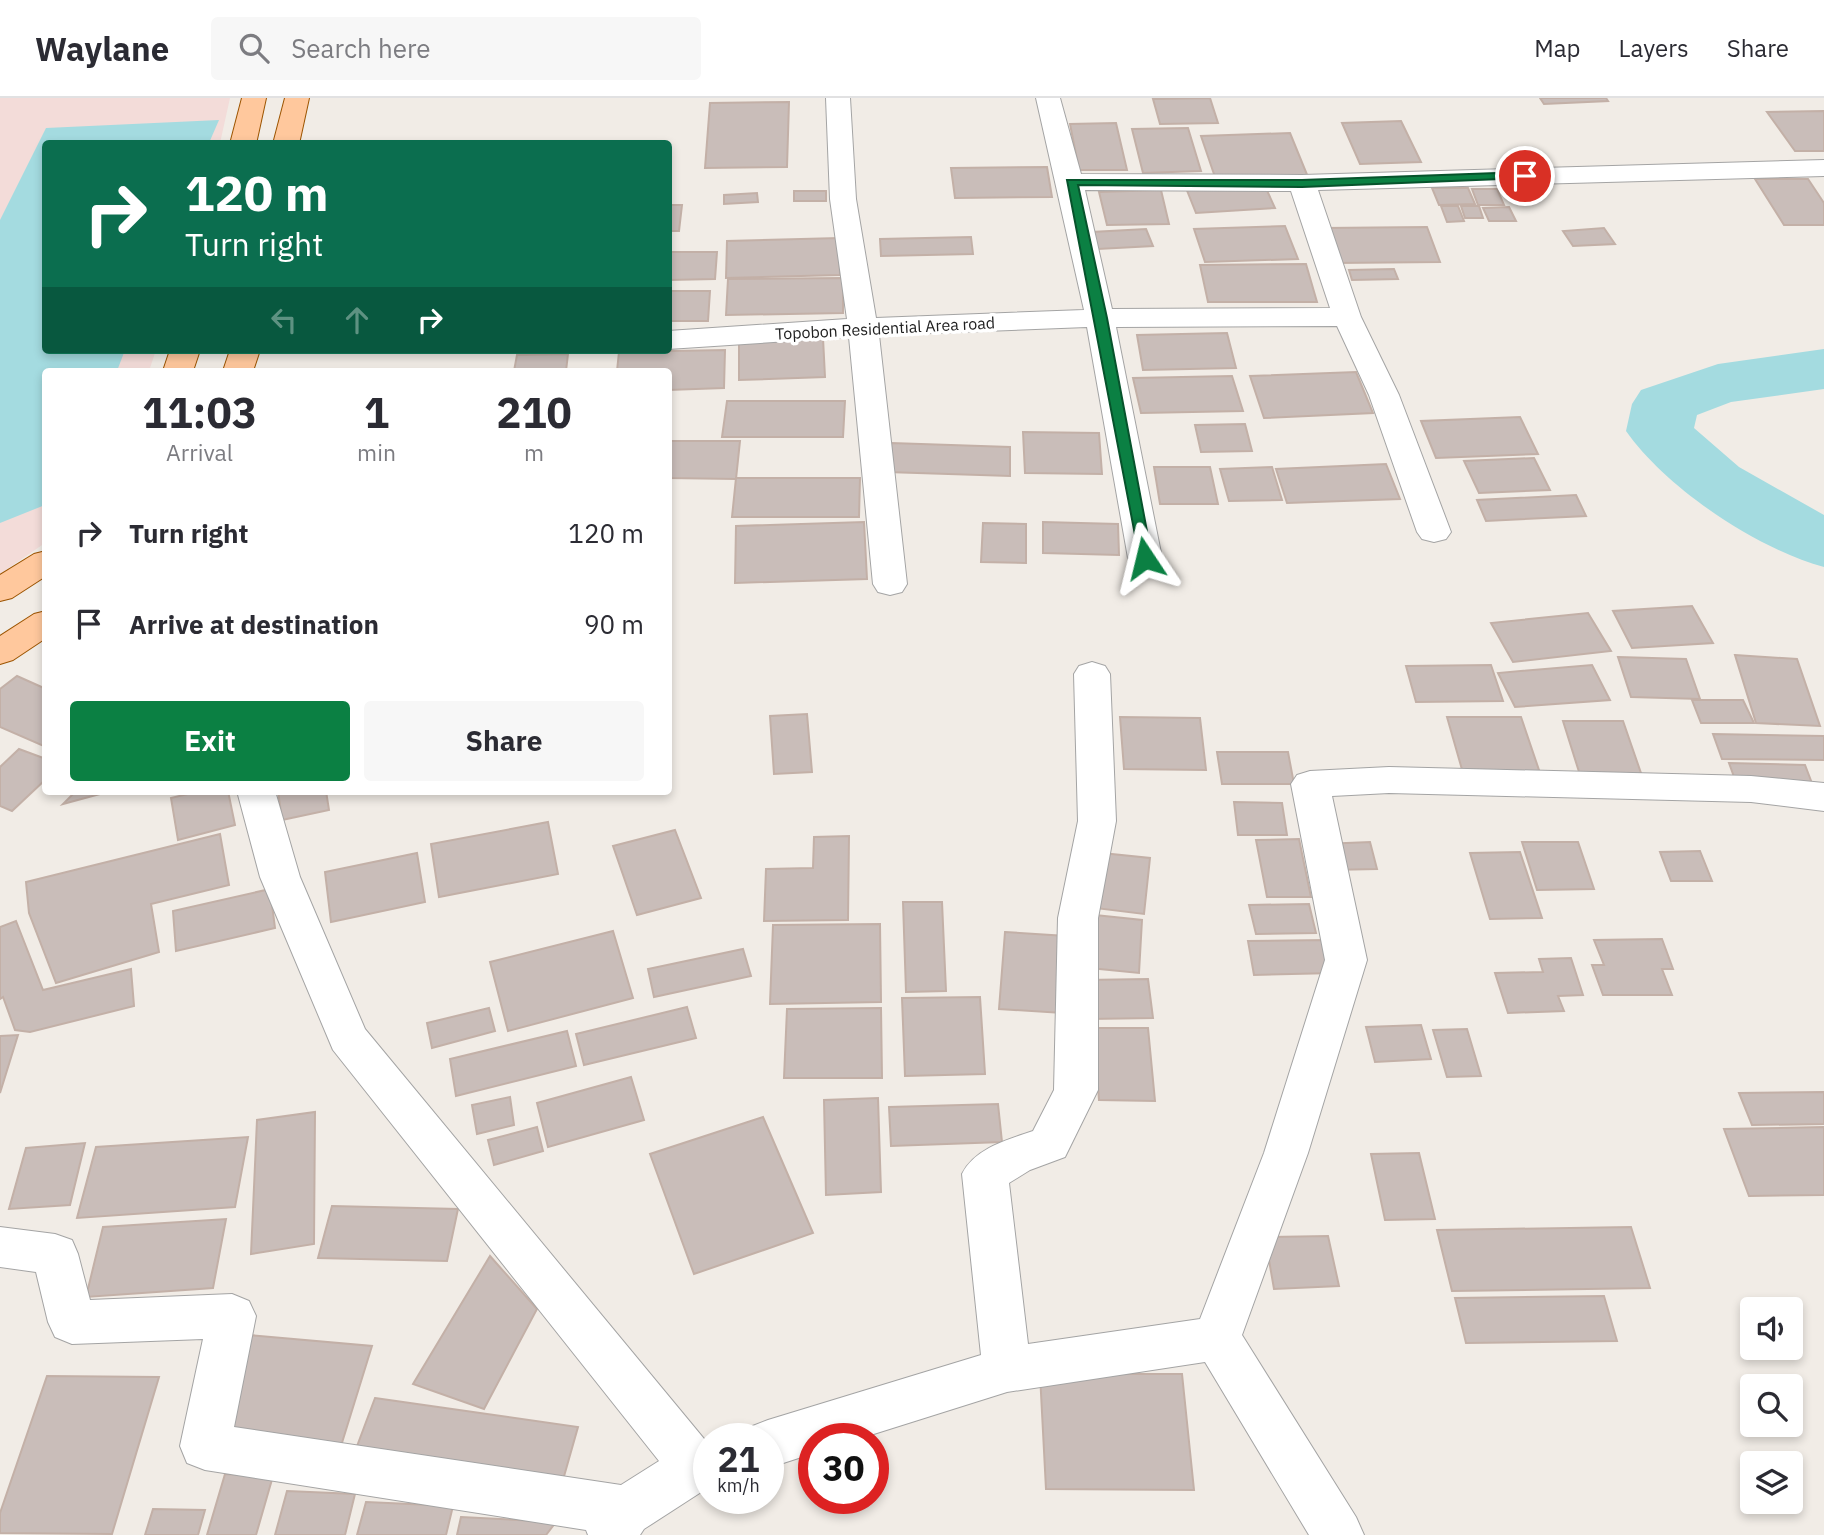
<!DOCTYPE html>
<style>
body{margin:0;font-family:"IBM Plex Sans",sans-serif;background:#f7f7f7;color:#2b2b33;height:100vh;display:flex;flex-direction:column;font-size:26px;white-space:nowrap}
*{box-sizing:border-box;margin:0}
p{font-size:23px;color:#7c7c81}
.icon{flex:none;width:38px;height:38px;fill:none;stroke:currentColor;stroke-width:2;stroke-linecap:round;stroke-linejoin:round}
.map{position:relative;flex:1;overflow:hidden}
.panel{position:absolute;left:42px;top:270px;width:630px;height:427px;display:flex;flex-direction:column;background:#fff;border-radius:7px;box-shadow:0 4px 10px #0003}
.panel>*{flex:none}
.top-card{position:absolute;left:42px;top:42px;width:630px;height:214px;border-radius:7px;box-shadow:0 4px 10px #0003;background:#0b6e4f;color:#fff;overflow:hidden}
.fabs{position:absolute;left:1740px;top:1199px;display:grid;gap:14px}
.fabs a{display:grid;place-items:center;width:63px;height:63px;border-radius:7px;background:#fff;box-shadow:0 4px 10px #0003;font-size:35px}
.speed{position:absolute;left:693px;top:1325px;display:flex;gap:14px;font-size:35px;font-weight:700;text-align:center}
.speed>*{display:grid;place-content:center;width:91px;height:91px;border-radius:50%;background:#fff;box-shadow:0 4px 10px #0003;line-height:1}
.speed small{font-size:18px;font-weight:400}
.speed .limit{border:10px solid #d22;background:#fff;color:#111}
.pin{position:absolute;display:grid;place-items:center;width:60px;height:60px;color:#fff;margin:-30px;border:4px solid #fff;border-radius:50%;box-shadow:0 2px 7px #0007}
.me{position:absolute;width:77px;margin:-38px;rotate:350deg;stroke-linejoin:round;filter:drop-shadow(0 0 5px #0008)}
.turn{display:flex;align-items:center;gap:24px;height:147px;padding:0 28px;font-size:32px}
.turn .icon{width:91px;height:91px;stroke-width:2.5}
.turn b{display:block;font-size:49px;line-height:60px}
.lanes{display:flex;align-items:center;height:66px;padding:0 28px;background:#0003;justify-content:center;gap:35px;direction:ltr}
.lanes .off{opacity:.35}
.eta{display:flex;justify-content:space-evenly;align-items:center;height:119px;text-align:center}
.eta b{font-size:42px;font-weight:700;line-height:49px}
.action{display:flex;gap:14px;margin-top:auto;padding:14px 28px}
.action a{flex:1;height:80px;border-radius:7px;background:#0b8043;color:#fff;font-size:28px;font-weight:700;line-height:80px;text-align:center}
.action a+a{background:#f7f7f7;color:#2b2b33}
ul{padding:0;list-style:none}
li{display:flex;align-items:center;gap:21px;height:91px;padding:0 28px}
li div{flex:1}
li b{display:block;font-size:26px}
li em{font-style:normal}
header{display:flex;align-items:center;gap:42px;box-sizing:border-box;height:98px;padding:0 35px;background:#fff;border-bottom:2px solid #e1e1e2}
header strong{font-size:33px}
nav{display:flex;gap:38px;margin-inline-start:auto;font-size:24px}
.search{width:490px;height:63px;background:#f7f7f7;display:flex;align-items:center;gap:18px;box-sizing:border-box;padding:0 24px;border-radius:7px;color:#7c7c81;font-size:26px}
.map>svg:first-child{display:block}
.military{fill:#f3dcd9}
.water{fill:#a4dbe0}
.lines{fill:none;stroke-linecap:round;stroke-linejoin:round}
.river{fill:#a4dbe0;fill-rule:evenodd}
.building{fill:#c9bdb9;stroke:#c3b0a7;stroke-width:2}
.minor-casing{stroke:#a4a4a4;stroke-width:2}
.major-casing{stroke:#9c5400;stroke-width:2}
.minor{fill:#fff;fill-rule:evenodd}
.major{fill:#ffc89d;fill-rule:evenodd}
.route{fill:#0b8043;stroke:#07532c;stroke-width:2}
.labels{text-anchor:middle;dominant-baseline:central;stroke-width:7;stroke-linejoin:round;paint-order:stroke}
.far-street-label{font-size:16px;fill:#202020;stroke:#fff}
</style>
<header>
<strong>Waylane</strong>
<div class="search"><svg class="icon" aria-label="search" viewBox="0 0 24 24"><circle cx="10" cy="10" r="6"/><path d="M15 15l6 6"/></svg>Search here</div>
<nav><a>Map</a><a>Layers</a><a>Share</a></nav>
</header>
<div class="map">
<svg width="1824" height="1437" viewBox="0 0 1824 1437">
<rect width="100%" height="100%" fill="#f1ece6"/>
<path class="military" d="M0,0H230L220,45L46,46V252H156L149,273H46L45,445L0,476Z"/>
<path class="water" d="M219,22L209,45L46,46V252H125L117,273H46L45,407L0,425V122L46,30Z"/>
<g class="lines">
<path class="river" d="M1824,251V291L1731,304L1697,317L1694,330L1739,369L1824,417V469C1757,451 1666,390 1626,333L1632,306L1641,292L1718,266Z"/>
</g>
<g class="building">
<path d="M1210,0L1218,25L1160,26L1153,1Z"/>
<path d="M1540,0H1606L1608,3L1544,6Z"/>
<path d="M789,4L787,69L705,70L710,5Z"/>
<path d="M1824,13V53H1795L1767,14Z"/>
<path d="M1401,23L1421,64L1360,66L1342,25Z"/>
<path d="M1116,25L1127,72H1079L1070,26Z"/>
<path d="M1188,30L1201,73L1143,75L1132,31Z"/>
<path d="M1290,35L1308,79L1216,82L1201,38Z"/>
<path d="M1047,69L1052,99L955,100L951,70Z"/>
<path d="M1755,81H1808L1824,105V127H1784Z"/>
<path d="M1264,86L1275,110L1196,115L1186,90Z"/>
<path d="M1432,90H1468L1475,106L1439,107Z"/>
<path d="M1472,91H1497L1504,107H1478Z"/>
<path d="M1161,92L1169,126L1107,127L1099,94Z"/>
<rect x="794" y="93" width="32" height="10"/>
<path d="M757,95L758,104L724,106V97Z"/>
<path d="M668,107H682L679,133H668Z"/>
<path d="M1441,108H1458L1464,123L1447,124Z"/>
<path d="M1461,108H1479L1483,120H1465Z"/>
<path d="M1509,109L1516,123H1489L1483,110Z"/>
<path d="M1285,128L1298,161L1205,164L1194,131Z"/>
<path d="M1427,129L1440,164L1335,165L1325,130Z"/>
<path d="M1604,130L1615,146L1573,148L1563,133Z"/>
<path d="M1146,131L1153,148L1098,151L1092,134Z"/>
<path d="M971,139L973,156L881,158L880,141Z"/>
<path d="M839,140L840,177L726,180L727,143Z"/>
<path d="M668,154H717L715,181L668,182Z"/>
<path d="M1306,166L1317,204H1208L1200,167Z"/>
<path d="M1394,171L1398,181L1352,182L1349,172Z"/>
<path d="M843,180V215L726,217L728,181Z"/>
<path d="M668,193H710L708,223H668Z"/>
<path d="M1227,235L1236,270L1143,272L1137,237Z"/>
<path d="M823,240L825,279L739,282V243Z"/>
<path d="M725,252L724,290L668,292V273H617L619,254Z"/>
<path d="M568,256L566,273H514L517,257Z"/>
<path d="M1356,274L1373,315L1264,320L1250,278Z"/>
<path d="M1232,278L1243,313L1141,315L1133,280Z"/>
<path d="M727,303H845L843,339H722Z"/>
<path d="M1520,319L1538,356L1436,360L1421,323Z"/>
<path d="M1245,326L1252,353L1201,354L1195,327Z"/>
<path d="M1023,334L1099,335L1102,376L1025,375Z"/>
<path d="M668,343H740L736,381L668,380Z"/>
<path d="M891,345L1010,349V378L887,374Z"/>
<path d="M1534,360L1550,392L1479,395L1464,363Z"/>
<path d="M1386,366L1400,401L1287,405L1276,371Z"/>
<path d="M1154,369H1210L1218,406H1160Z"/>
<path d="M1272,369L1282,402L1229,403L1220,371Z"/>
<path d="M736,380H860L859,419H732Z"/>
<path d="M1576,397L1586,418L1486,423L1477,402Z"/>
<path d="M864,424L867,481L735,485L736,428Z"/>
<path d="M1043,424L1118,426L1119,457L1043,455Z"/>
<path d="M983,425L1026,426V465L981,464Z"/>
<path d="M1692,508L1713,545L1632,550L1613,513Z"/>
<path d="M1588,515L1611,553L1513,564L1491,525Z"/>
<path d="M1735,557L1797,561L1820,628L1756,625Z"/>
<path d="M1618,559L1686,561L1700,601L1631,599Z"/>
<path d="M1491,567L1503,603L1416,604L1406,568Z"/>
<path d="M1592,567L1610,602L1515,609L1498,575Z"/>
<path d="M17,578L46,591V649L0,629V591Z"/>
<path d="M1692,602H1743L1754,625H1701Z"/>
<path d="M807,616L812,674L774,676L770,618Z"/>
<path d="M1120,619L1200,620L1206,672L1124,671Z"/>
<path d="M1447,619H1521L1540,675H1463Z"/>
<path d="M1563,623H1623L1642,678L1580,677Z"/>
<path d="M1713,636L1824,638V662L1722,661Z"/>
<path d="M19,651L46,661V681L12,713L0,708V669Z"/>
<path d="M1217,654H1288L1294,686H1222Z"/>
<path d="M1729,665L1805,667L1813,688L1737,687Z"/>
<path d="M76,693H111L63,706Z"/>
<path d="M200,693H228L235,727L178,742L171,700Z"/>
<path d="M278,693H326L329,712L282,722Z"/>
<path d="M1234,704L1282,705L1287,737H1238Z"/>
<path d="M548,724L558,776L439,799L431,746Z"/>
<path d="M675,732L701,800L637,817L613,748Z"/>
<path d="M220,736L229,787L151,806L159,854L56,885L29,815L26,784Z"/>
<path d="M849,738L848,822L764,823L766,771L813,770L814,739Z"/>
<path d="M1299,741L1311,799H1267L1256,742Z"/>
<path d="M1370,744L1377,771L1330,772L1323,746Z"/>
<path d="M1522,744H1578L1594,791L1537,792Z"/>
<path d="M1700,753L1712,783H1671L1660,754Z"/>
<path d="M1520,754L1542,820L1490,821L1470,755Z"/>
<path d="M417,755L425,804L331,824L325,774Z"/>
<path d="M1102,755L1150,760L1144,816L1095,810Z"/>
<path d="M270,791L275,830L176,853L173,813Z"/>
<path d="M903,804H942L946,893L906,894Z"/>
<path d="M1309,806L1316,835L1256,836L1249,807Z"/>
<path d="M1095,817L1142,822L1139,875L1090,870Z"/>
<path d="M16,823L43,892L131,871L134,908L30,934L15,932L3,899L0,901V829Z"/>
<path d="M880,826L881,904L770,906L773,827Z"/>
<path d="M613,833L633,900L508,933L490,864Z"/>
<path d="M1005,834L1066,838L1062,915L999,911Z"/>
<path d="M1662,841L1673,871H1662L1672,897H1603L1592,867H1604L1594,842Z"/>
<path d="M1327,842L1334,875L1254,877L1248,843Z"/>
<path d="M743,851L751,878L654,899L648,871Z"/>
<path d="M1571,860L1583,897L1558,898L1564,913L1508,915L1495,875L1543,874L1539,861Z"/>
<path d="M1148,881L1153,920L1089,921L1085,882Z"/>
<path d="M980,899L985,976L905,978L902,900Z"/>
<path d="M687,909L696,940L584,967L576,936Z"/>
<path d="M489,910L495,933L432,950L427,925Z"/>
<path d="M881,910L882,980H784L787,911Z"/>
<path d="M1421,927L1431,961L1375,964L1366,929Z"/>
<path d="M1094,930H1148L1155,1003L1099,1002Z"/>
<path d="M1467,931L1481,978L1447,979L1433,932Z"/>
<path d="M567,933L576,968L456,998L450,961Z"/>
<path d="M18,937L0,995V938Z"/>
<path d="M631,979L644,1022L548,1049L537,1005Z"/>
<path d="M1824,994V1026L1752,1027L1739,995Z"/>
<path d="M510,999L514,1027L477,1036L472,1007Z"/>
<path d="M878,1000L881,1094L826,1097L824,1002Z"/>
<path d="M998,1006L1002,1044L891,1048L889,1009Z"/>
<path d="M315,1014L314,1146L251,1156L257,1022Z"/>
<path d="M763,1019L813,1135L694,1176L650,1056Z"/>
<path d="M537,1029L543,1053L494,1067L488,1042Z"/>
<path d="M1824,1029V1097L1749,1098L1724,1031Z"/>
<path d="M248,1039L235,1109L77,1120L96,1049Z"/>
<path d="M85,1045L70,1107L9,1111L26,1050Z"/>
<path d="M1419,1055L1435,1121L1385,1122L1371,1056Z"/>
<path d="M332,1108L458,1111L447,1163L318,1160Z"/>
<path d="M226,1121L213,1190L86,1199L103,1129Z"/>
<path d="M1631,1129L1650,1190L1452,1193L1437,1132Z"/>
<path d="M1328,1138L1339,1188L1274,1191L1265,1139Z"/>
<path d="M490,1158L537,1211L484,1311L413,1286Z"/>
<path d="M1604,1198L1617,1243L1466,1245L1455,1200Z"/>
<path d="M249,1237L372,1248L341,1348L213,1336Z"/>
<path d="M1040,1276H1182L1194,1392L1046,1391Z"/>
<path d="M47,1278L159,1279L112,1436L0,1435V1415Z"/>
<path d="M375,1300L578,1329L561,1389L353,1359Z"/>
<path d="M225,1376L273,1378L256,1437H207Z"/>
<path d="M287,1393L355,1396L345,1437H275Z"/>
<path d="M366,1404L453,1408L446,1437H357Z"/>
<path d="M153,1411L205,1412L198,1437H145Z"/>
<path d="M461,1419L556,1424L546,1437H457Z"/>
</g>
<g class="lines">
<defs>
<g id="minor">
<path d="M826,0H850L856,101L876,220L1084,212L1036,0H1060L1081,76L1302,77L1824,62V78L1318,92L1361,219L1399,297L1451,434L1446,441L1434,444L1422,441L1417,434L1369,297L1337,228L1116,229L1162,460L1157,467L1145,471L1133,467L1128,460L1087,229L879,237L907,486L902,494L890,497L878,494L873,486L849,239L668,251V233L847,221L830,101ZM1085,92L1291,93L1330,210L1112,211Z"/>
<path d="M1092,564L1105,568L1110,576L1116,723L1098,820V992L1065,1059L1030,1072L1009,1085L1028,1246L1200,1221L1264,1055L1325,862L1291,686L1297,677L1310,673L1389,669L1751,678L1824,685V713L1751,704L1389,695L1332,698L1367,862L1308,1055L1242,1237L1356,1419L1364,1437H1309L1205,1264L1007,1294L861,1340H814V1355L768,1370V1340H745L750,1329L768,1322L981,1257L962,1076C975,1050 1007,1042 1033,1033L1054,992L1058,820L1078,723L1074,576L1079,568Z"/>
<path d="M237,693H275L300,779L365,931L705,1342L709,1341V1389L644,1431L640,1437H588L586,1432L205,1372L187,1365L180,1348L203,1241L72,1246L55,1239L48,1224L36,1174L0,1169V1129L55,1136L72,1142L78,1156L90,1202L232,1196L249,1203L256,1218L234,1329L621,1387L659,1363L333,952L260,779Z"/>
</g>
<g id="major">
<path d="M242,0H266L256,46H230Z"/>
<path d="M285,0H309L299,46H273Z"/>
<path d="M170,252H200L193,273H163Z"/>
<path d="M230,252H260L253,273H223Z"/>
<path d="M46,453V478L12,500L0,503V477L34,456Z"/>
<path d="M46,513V540L13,562L0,566V538L34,516Z"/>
</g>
</defs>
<use href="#minor" class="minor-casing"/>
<use href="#major" class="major-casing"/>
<use href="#minor" class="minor"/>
<use href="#major" class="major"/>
</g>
<path class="route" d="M1525,74L1528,75V80L1302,89L1078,87L1107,220L1152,460L1150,463H1140L1067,82H1302Z"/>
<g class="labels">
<g class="far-street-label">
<text transform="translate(885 230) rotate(-3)">Topobon Residential Area road</text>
</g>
</g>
</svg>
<div class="fabs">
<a><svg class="icon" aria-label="sound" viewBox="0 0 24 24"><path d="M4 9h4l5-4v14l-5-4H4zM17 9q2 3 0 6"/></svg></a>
<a><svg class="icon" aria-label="search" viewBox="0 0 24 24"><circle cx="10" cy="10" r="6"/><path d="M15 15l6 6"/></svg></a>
<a><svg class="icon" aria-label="layers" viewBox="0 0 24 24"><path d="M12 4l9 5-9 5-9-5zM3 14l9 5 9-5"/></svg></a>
</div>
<div class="speed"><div>21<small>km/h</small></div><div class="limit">30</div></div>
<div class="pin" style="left:1525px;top:78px;background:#d93025"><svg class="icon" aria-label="arrive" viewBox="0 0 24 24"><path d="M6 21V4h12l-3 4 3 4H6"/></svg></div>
<svg class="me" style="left:1145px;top:460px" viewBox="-20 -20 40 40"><path d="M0-17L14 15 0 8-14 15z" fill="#0b8043" stroke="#fff" stroke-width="4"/></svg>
<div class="top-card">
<div class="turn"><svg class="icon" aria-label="right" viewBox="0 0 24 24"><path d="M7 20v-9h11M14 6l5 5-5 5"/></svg><div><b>120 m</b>Turn right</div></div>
<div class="lanes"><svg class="icon off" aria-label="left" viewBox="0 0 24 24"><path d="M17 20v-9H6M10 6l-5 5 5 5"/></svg><svg class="icon off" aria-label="ahead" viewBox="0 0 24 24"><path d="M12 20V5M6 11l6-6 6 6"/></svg><svg class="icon" aria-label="right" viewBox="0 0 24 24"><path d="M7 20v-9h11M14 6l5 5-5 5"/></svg></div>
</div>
<section class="panel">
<div class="eta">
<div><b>11:03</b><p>Arrival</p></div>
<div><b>1</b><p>min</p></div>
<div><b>210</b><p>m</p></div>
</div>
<ul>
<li><svg class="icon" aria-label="right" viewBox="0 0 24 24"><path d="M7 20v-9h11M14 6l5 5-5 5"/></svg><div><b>Turn right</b></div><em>120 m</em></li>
<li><svg class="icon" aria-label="arrive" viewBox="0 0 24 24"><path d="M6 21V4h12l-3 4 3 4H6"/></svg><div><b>Arrive at destination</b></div><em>90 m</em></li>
</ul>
<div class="action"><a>Exit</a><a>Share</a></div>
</section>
</div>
